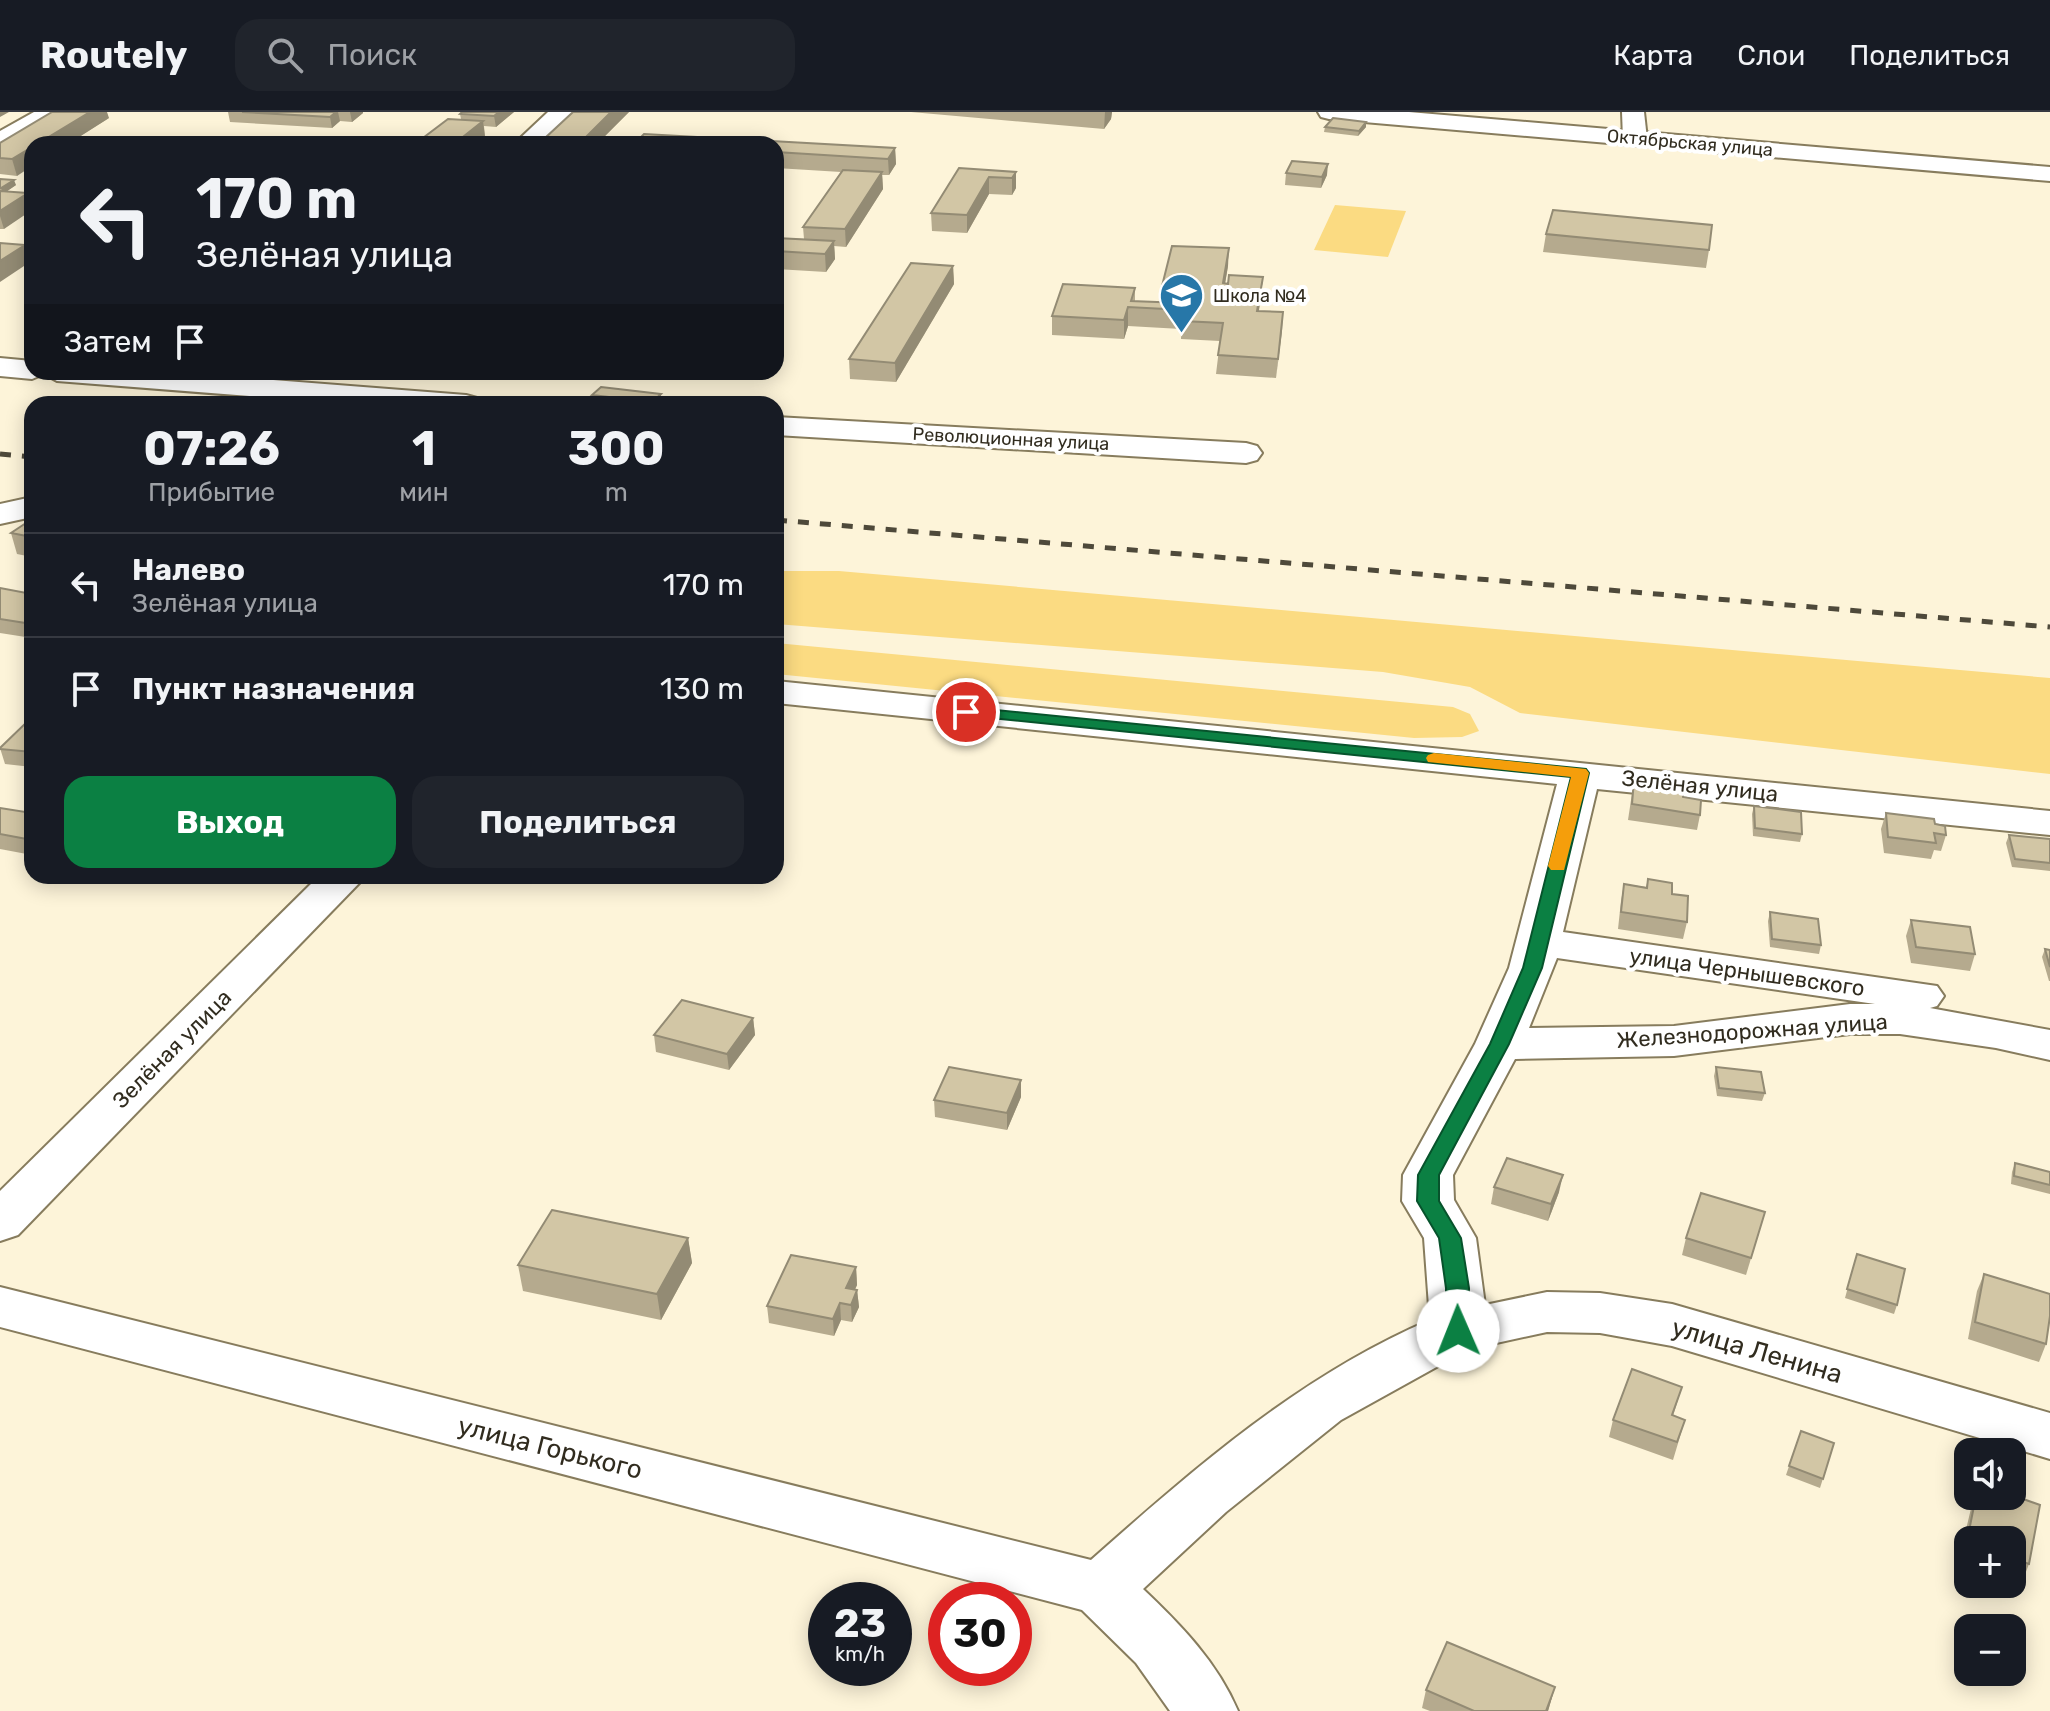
<!DOCTYPE html>
<html lang="ru">
<meta charset="utf-8">
<style>
body{margin:0;font-family:Rubik,sans-serif;background:#20242c;color:#f1f3f6;height:100vh;display:flex;flex-direction:column;font-size:30px;white-space:nowrap}
*{box-sizing:border-box;margin:0}
p{font-size:26px;color:#9ea1a6}
.icon{flex:none;width:44px;height:44px;fill:none;stroke:currentColor;stroke-width:2;stroke-linecap:round;stroke-linejoin:round}
.map{position:relative;flex:1;overflow:hidden}
.details{position:absolute;left:24px;top:284px;width:760px;height:488px;display:flex;flex-direction:column;background:#171b24;border-radius:24px;box-shadow:0 4px 20px #0003}
.details>*{flex:none}
.banner{position:absolute;left:24px;top:24px;width:760px;height:244px;border-radius:24px;box-shadow:0 4px 20px #0003;background:#171b24;color:#f1f3f6;overflow:hidden}
.buttons{position:absolute;left:1954px;top:1326px;display:grid;gap:16px}
.buttons a{display:grid;place-items:center;width:72px;height:72px;border-radius:16px;background:#171b24;box-shadow:0 4px 20px #0003;font-size:40px}
.speed{position:absolute;left:808px;top:1470px;display:flex;gap:16px;font-size:40px;font-weight:700;text-align:center}
.speed>*{display:grid;place-content:center;width:104px;height:104px;border-radius:50%;background:#171b24;box-shadow:0 4px 20px #0003;line-height:1}
.speed small{font-size:20px;font-weight:400}
.speed .limit{border:12px solid #d22;background:#fff;color:#111}
.pin{position:absolute;display:grid;place-items:center;width:68px;height:68px;color:#fff;margin:-34px;border:4px solid #fff;border-radius:50%;box-shadow:0 2px 8px #0007}
.me{position:absolute;width:88px;margin:-44px;rotate:359deg;stroke-linejoin:round;filter:drop-shadow(0 0 6px #0008)}
.turn{display:flex;align-items:center;gap:28px;height:168px;padding:0 40px;font-size:36px}
.turn .icon{width:104px;height:104px;stroke-width:2.5}
.turn b{display:block;font-size:56px;line-height:68px}
.then{display:flex;align-items:center;height:76px;padding:0 40px;background:#0003;gap:16px;font-size:30px}
.eta{display:flex;justify-content:space-evenly;align-items:center;height:136px;text-align:center}
.eta b{font-size:48px;font-weight:700;line-height:56px}
.action{display:flex;gap:16px;margin-top:auto;padding:16px 40px}
.action a{flex:1;height:92px;border-radius:24px;background:#0b8043;color:#fff;font-size:32px;font-weight:700;line-height:92px;text-align:center}
.action a+a{background:#20242c;color:#f1f3f6}
ul{padding:0;list-style:none}
li{display:flex;align-items:center;gap:24px;height:104px;padding:0 40px;border-top:2px solid #363941}
li div{flex:1}
li b{display:block;font-size:30px}
li em{font-style:normal}
header{display:flex;align-items:center;gap:48px;box-sizing:border-box;height:112px;padding:0 40px;background:#171b24;border-bottom:2px solid #363941}
header strong{font-size:38px}
nav{display:flex;gap:44px;margin-inline-start:auto;font-size:28px}
.search{width:560px;height:72px;background:#20242c;display:flex;align-items:center;gap:20px;box-sizing:border-box;padding:0 28px;border-radius:24px;color:#9ea1a6;font-size:30px}
.map>svg:first-child{display:block}
.green{fill:#fbdb82}
.lines{fill:none;stroke-linecap:round;stroke-linejoin:round}
.minor-casing{stroke:#877c5d;stroke-width:4}
.major-casing{stroke:#877c5d;stroke-width:4}
.minor{fill:#fff;fill-rule:evenodd}
.major{fill:#fff;fill-rule:evenodd}
.rail{stroke:#4e493a;stroke-width:5;stroke-dasharray:11 11;stroke-linecap:butt}
.wall{fill:#b5aa8e}
.shaded-wall{fill:#938b74}
.building{fill:#d2c6a5;stroke:#938b74;stroke-width:2}
.route{fill:#0b8043;stroke:#07532c;stroke-width:2}
.slow{fill:#f59e0b}
.labels{text-anchor:middle;dominant-baseline:central;stroke-width:8;stroke-linejoin:round;paint-order:stroke}
.far-street-label{font-size:18px;fill:#312c1f;stroke:#fff}
.far-poi-label{font-size:18px;fill:#312c1f;stroke:#fff;text-anchor:start}
.street-label{font-size:22px;fill:#312c1f;stroke:#fff}
.near-street-label{font-size:26px;fill:#312c1f;stroke:#fff}
</style>
<header>
<strong>Routely</strong>
<div class="search"><svg class="icon" aria-label="search" viewBox="0 0 24 24"><circle cx="10" cy="10" r="6"/><path d="M15 15l6 6"/></svg>Поиск</div>
<nav><a>Карта</a><a>Слои</a><a>Поделиться</a></nav>
</header>
<div class="map">
<svg width="2050" height="1599" viewBox="0 0 2050 1599">
<rect width="100%" height="100%" fill="#fdf4d9"/>
<g class="green">
<path d="M1335,93L1406,99L1388,145L1314,138Z"/>
<path d="M776,459H839L2050,566V662L1520,601L1470,575L1383,560L776,512Z"/>
<path d="M776,531L1453,595L1470,602L1479,619L1462,625L1414,626L776,562Z"/>
</g>
<g class="lines">
<defs>
<g id="minor">
<path d="M34,0H62L59,5L0,36V19Z"/>
<path d="M548,0H573L540,32H514Z"/>
<path d="M1622,0H1644L1647,27L1643,32H1627L1623,27Z"/>
<path d="M0,246L32,249V260H172L466,283L477,286L481,292H350L57,269L44,262L32,267L0,264Z"/>
<path d="M776,305L1246,331L1257,334L1262,341L1257,348L1246,351L776,323Z"/>
<path d="M32,385V405L0,412V392Z"/>
<path d="M776,569L2050,699V723L1597,677L1563,820L1937,874L1944,884L1937,894L1930,896L2050,918V948L1996,936L1900,922H1850L1674,944L1515,947L1453,1063L1454,1088L1476,1126L1485,1193L1547,1180L1600,1181L1672,1192L2050,1301V1347L1672,1234L1600,1221L1547,1220L1469,1237L1341,1308L1226,1400L1143,1477C1181,1513 1217,1550 1238,1599H1170L1136,1551L1082,1498L0,1215V1175L1091,1448C1195,1356 1301,1263 1430,1208L1424,1126L1402,1089L1403,1063L1475,932L1509,856L1557,672L776,591ZM1557,846L1875,892H1850L1674,914L1529,916Z"/>
<path d="M319,764H366L18,1123L0,1129V1079Z"/>
</g>
<path id="major" d="M1318,0H1409L2050,55V69L1329,7L1321,5Z"/>
</defs>
<use href="#minor" class="minor-casing"/>
<use href="#major" class="major-casing"/>
<use href="#minor" class="minor"/>
<use href="#major" class="major"/>
<g class="rail">
<path d="M0,342L32,345"/>
<path d="M776,408L2050,515"/>
</g>
</g>
<g class="wall">
<path d="M228,0H363V1L352,10L340,9L332,16L230,10Z"/>
<path d="M514,0L496,15L484,14L485,25L461,7L460,2Z"/>
<path d="M573,0H629L597,32H545L544,27Z"/>
<path d="M911,0H1112L1111,7L1104,17Z"/>
<path d="M109,6L68,32H32L17,64L0,62V31Z"/>
<path d="M1366,10V15L1358,24L1324,20L1325,15Z"/>
<path d="M776,32L895,36L896,52L889,63H882L883,77L846,135L834,134L835,147L826,160L776,157V126L804,127L803,115L841,60L776,56Z"/>
<path d="M959,56L1016,60V76L1012,83L989,82L967,121L932,119L931,101Z"/>
<path d="M1286,61L1327,63L1321,76L1285,73Z"/>
<path d="M0,67L16,73L7,79L4,117H0Z"/>
<path d="M1546,122L1709,138L1706,156L1543,140Z"/>
<path d="M953,154L954,172L896,270L850,267L849,247Z"/>
<path d="M1228,154L1225,171L1263,165L1259,199L1283,200L1276,266L1216,262L1220,229L1181,227V217L1128,214L1124,227L1052,223V204L1135,176V189L1162,190V174Z"/>
<path d="M661,282V289L658,292H612L593,290L592,283Z"/>
<path d="M32,407V445L17,442L11,421Z"/>
<path d="M0,476L32,482V526L0,521Z"/>
<path d="M32,605V655L5,652L0,636Z"/>
<path d="M1634,668L1700,703L1697,718L1628,708Z"/>
<path d="M1754,694L1802,722L1800,730L1753,724L1752,702Z"/>
<path d="M0,696L32,701V743L0,737Z"/>
<path d="M1886,701L1935,712L1946,723L1941,739L1934,738L1931,747L1884,741L1881,717Z"/>
<path d="M2009,723L2050,727V759L2012,755L2006,731Z"/>
<path d="M1648,767L1687,810L1683,827L1618,817L1621,789L1624,772L1646,775Z"/>
<path d="M1770,800L1821,833L1819,842L1770,835L1768,809Z"/>
<path d="M1911,808L1975,842L1970,859L1911,851L1906,824Z"/>
<path d="M2045,837L2050,838V869H2049L2042,845Z"/>
<path d="M753,906L755,923L729,958L656,940L654,923Z"/>
<path d="M1716,955L1765,981L1762,989L1717,984L1714,964Z"/>
<path d="M1021,985L1007,1018L935,1005L934,988Z"/>
<path d="M2015,1051L2050,1060V1082L2011,1072L2012,1060Z"/>
<path d="M1494,1075L1559,1080L1548,1109L1491,1092Z"/>
<path d="M1765,1100L1746,1163L1682,1143L1686,1126Z"/>
<path d="M688,1126L692,1151L661,1208L523,1179L518,1153Z"/>
<path d="M1857,1142L1897,1193L1894,1202L1845,1186Z"/>
<path d="M856,1155L857,1173L855,1178H857L859,1195L852,1210L841,1208L834,1224L769,1211L767,1194Z"/>
<path d="M1984,1162L2046,1232L2039,1250L1968,1227L1977,1179Z"/>
<path d="M1682,1275L1673,1304L1685,1308L1673,1348L1609,1325L1613,1308Z"/>
<path d="M1801,1319L1834,1331L1820,1376L1786,1363Z"/>
<path d="M1974,1384H2012L2029,1452L2022,1470L2012,1466V1428H1968V1450L1959,1447Z"/>
<path d="M1555,1575L1548,1599H1430L1422,1596L1426,1578Z"/>
</g>
<g class="shaded-wall">
<path d="M0,0H9L0,5Z"/>
<path d="M90,0H107L109,6L68,32H37Z"/>
<path d="M336,0H338L340,9L332,16L330,5Z"/>
<path d="M350,0H363V1L352,10Z"/>
<path d="M499,0H514L496,15L494,4Z"/>
<path d="M611,0H629L597,32H582V29Z"/>
<path d="M1105,0H1112L1111,7L1104,17Z"/>
<path d="M483,9L485,25L477,32H454Z"/>
<path d="M1366,10V15L1358,24L1359,19Z"/>
<path d="M32,35V54L17,64L12,47Z"/>
<path d="M895,36L896,52L889,63L888,47Z"/>
<path d="M1328,52L1327,63L1321,76L1322,65Z"/>
<path d="M882,60L883,77L846,135L845,117Z"/>
<path d="M1016,60V76L1012,83V66Z"/>
<path d="M989,65V82L967,121V103Z"/>
<path d="M14,68L16,73L3,82L1,76Z"/>
<path d="M28,81L32,98L4,117L0,104V99Z"/>
<path d="M834,129L835,147L826,160L825,142Z"/>
<path d="M25,133L30,150L0,170V149Z"/>
<path d="M1229,136L1228,154L1222,190L1223,171Z"/>
<path d="M953,154L954,172L896,270L895,251Z"/>
<path d="M1263,165L1261,183L1256,218L1257,199Z"/>
<path d="M1128,195V214L1124,227V208Z"/>
<path d="M1283,200L1282,219L1276,266L1278,247Z"/>
<path d="M780,219L782,238L776,246V225Z"/>
<path d="M661,282V289L658,292H652V290Z"/>
<path d="M753,906L755,923L729,958L727,942Z"/>
<path d="M1021,968V985L1007,1018V1001Z"/>
<path d="M1563,1063L1559,1080L1548,1109L1551,1092Z"/>
<path d="M688,1126L692,1151L661,1208L657,1182Z"/>
<path d="M856,1155L857,1173L847,1193L846,1176Z"/>
<path d="M857,1178L859,1195L852,1210L851,1193Z"/>
<path d="M840,1191L841,1208L834,1224L833,1207Z"/>
<path d="M1555,1575L1548,1599H1546Z"/>
</g>
<g class="building">
<path d="M52,0H90L37,32H32V35L12,47L0,46V31Z"/>
<path d="M242,0H336L330,5Z"/>
<path d="M462,0H499L494,4L460,2Z"/>
<path d="M573,0H611L582,29L544,27Z"/>
<path d="M1333,6L1366,10L1359,19L1325,15Z"/>
<path d="M448,7L483,9L454,32H415Z"/>
<path d="M644,22L895,36L888,47L776,40V32H634Z"/>
<path d="M1292,49L1328,52L1322,65L1286,61Z"/>
<path d="M959,56L1016,60L1012,66L989,65L967,103L931,101Z"/>
<path d="M843,58L882,60L845,117L803,115Z"/>
<path d="M0,67L14,68L1,76H0Z"/>
<path d="M0,79L28,81L0,99Z"/>
<path d="M1553,98L1712,113L1709,138L1546,122Z"/>
<path d="M776,126L834,129L825,142L776,139Z"/>
<path d="M0,131L25,133L0,149Z"/>
<path d="M1172,134L1229,136L1223,171L1228,172L1229,163L1263,165L1257,199L1283,200L1278,247L1218,243L1223,211L1182,209L1184,198L1128,195L1124,208L1052,204L1063,172L1135,176L1131,189L1183,191L1187,175L1162,174Z"/>
<path d="M911,151L953,154L895,251L849,247Z"/>
<path d="M601,275L661,282L652,290L592,283Z"/>
<path d="M32,407V425L11,421Z"/>
<path d="M0,476L32,482V512L0,507Z"/>
<path d="M32,605V640L0,637V636Z"/>
<path d="M1634,668L1683,675V685L1701,688L1700,703L1632,692Z"/>
<path d="M1754,694L1801,700L1802,722L1755,716Z"/>
<path d="M0,696L32,701V728L0,722Z"/>
<path d="M1886,701L1934,707L1935,712L1945,714L1946,723L1934,721L1936,731L1888,725Z"/>
<path d="M2009,723L2050,727V751L2015,747Z"/>
<path d="M1648,767L1672,771V782L1688,784L1687,810L1621,800L1624,772L1647,776Z"/>
<path d="M1770,800L1818,807L1821,833L1772,827Z"/>
<path d="M1911,808L1970,815L1975,842L1916,835Z"/>
<path d="M2045,837L2050,838V855Z"/>
<path d="M682,888L753,906L727,942L654,923Z"/>
<path d="M949,955L1021,968L1007,1001L934,988Z"/>
<path d="M1716,955L1761,960L1765,981L1719,976Z"/>
<path d="M1507,1046L1563,1063L1551,1092L1494,1075Z"/>
<path d="M2015,1051L2050,1060V1073L2014,1064Z"/>
<path d="M1701,1081L1765,1100L1751,1146L1686,1126Z"/>
<path d="M552,1098L688,1126L657,1182L518,1153Z"/>
<path d="M1857,1142L1905,1157L1897,1193L1847,1177Z"/>
<path d="M791,1143L856,1155L846,1176L857,1178L851,1193L840,1191L833,1207L767,1194Z"/>
<path d="M1984,1162L2050,1182V1204L2046,1232L1975,1210Z"/>
<path d="M1632,1257L1682,1275L1672,1303L1685,1308L1677,1330L1613,1308Z"/>
<path d="M1801,1319L1834,1331L1823,1367L1789,1354Z"/>
<path d="M2012,1383L2040,1393L2029,1452L2012,1446V1428H1968V1430L1967,1429L1976,1384Z"/>
<path d="M1447,1530L1555,1575L1546,1599H1474L1426,1578Z"/>
</g>
<path class="route" d="M966,595L1586,657L1589,661L1542,856L1509,932L1439,1063V1089L1461,1126L1469,1176V1219L1466,1225L1458,1228L1450,1225L1446,1219V1176L1439,1126L1417,1089L1418,1063L1490,932L1523,856L1571,665L961,603L958,600Z"/>
<path class="slow" d="M1434,641L1586,657L1589,661L1564,758H1551L1548,754L1571,665L1428,650L1426,646L1428,643Z"/>
<defs>
<symbol id="school-pin" viewBox="-11 -11 22 30"><path d="M0 17L-7.5 6A9.5 9.5 0 1 1 7.5 6Z" fill="#2777a8" stroke="#fff"/><path d="M0-5L7-2L0 1L-7-2ZM-4 1L0 2.5L4 1V4Q0 6-4 4Z" fill="#fff"/></symbol>
</defs>
<g fill-rule="evenodd">
<use href="#school-pin" x="1156" y="158" width="51" height="69"/>
</g>
<g class="labels">
<g class="far-street-label">
<text transform="translate(1690 31) rotate(5)">Октябрьская улица</text>
<text transform="translate(1011 327) rotate(3)">Революционная улица</text>
</g>
<g class="far-poi-label">
<text x="1213" y="184">Школа №4</text>
</g>
<g class="street-label">
<text transform="translate(1700 674) rotate(6)">Зелёная улица</text>
<text transform="translate(1747 860) rotate(8)">улица Чернышевского</text>
<text transform="translate(1752 919) rotate(-4)">Железнодорожная улица</text>
<text transform="translate(172 937) rotate(-45)">Зелёная улица</text>
</g>
<g class="near-street-label">
<text transform="translate(1757 1239) rotate(16)">улица Ленина</text>
<text transform="translate(550 1336) rotate(14)">улица Горького</text>
</g>
</g>
</svg>
<div class="buttons">
<a><svg class="icon" aria-label="sound" viewBox="0 0 24 24"><path d="M4 9h4l5-4v14l-5-4H4zM17 9q2 3 0 6"/></svg></a>
<a>+</a>
<a>−</a>
</div>
<div class="speed"><div>23<small>km/h</small></div><div class="limit">30</div></div>
<div class="pin" style="left:966px;top:600px;background:#d93025"><svg class="icon" aria-label="arrive" viewBox="0 0 24 24"><path d="M6 21V4h12l-3 4 3 4H6"/></svg></div>
<svg class="me" style="left:1458px;top:1219px" viewBox="-20 -20 40 40"><circle r="19" fill="#fff"/><path d="M0-13L10 11 0 6-10 11z" fill="#0b8043"/></svg>
<div class="banner">
<div class="turn"><svg class="icon" aria-label="left" viewBox="0 0 24 24"><path d="M17 20v-9H6M10 6l-5 5 5 5"/></svg><div><b>170 m</b>Зелёная улица</div></div>
<div class="then">Затем<svg class="icon" aria-label="arrive" viewBox="0 0 24 24"><path d="M6 21V4h12l-3 4 3 4H6"/></svg></div>
</div>
<section class="details">
<div class="eta">
<div><b>07:26</b><p>Прибытие</p></div>
<div><b>1</b><p>мин</p></div>
<div><b>300</b><p>m</p></div>
</div>
<ul>
<li><svg class="icon" aria-label="left" viewBox="0 0 24 24"><path d="M17 20v-9H6M10 6l-5 5 5 5"/></svg><div><b>Налево</b><p>Зелёная улица</p></div><em>170 m</em></li>
<li><svg class="icon" aria-label="arrive" viewBox="0 0 24 24"><path d="M6 21V4h12l-3 4 3 4H6"/></svg><div><b>Пункт назначения</b></div><em>130 m</em></li>
</ul>
<div class="action"><a>Выход</a><a>Поделиться</a></div>
</section>
</div>
